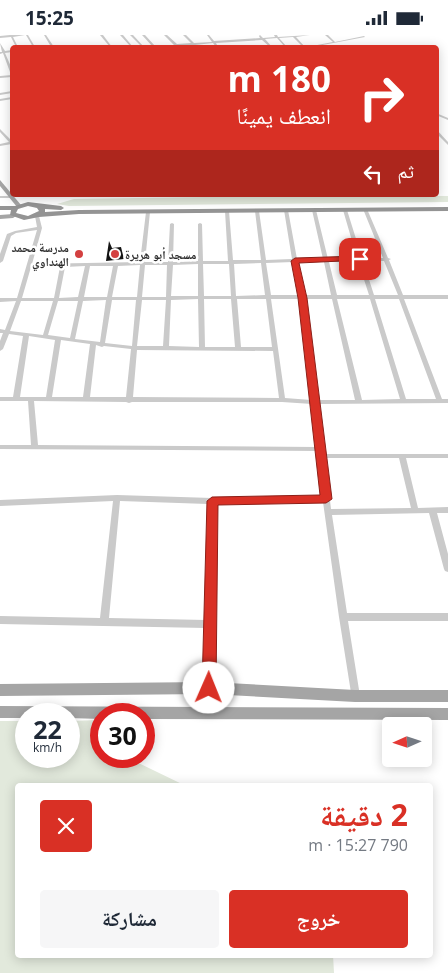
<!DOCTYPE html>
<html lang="ar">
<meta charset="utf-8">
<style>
body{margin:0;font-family:"Open Sans","Noto Naskh Arabic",sans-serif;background:#f6f6f7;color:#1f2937;direction:rtl;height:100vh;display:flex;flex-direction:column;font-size:19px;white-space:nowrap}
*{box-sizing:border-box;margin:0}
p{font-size:16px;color:#747a83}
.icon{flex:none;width:28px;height:28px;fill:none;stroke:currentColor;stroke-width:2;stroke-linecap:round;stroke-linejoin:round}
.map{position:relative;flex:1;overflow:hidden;direction:ltr}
.sheet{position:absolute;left:15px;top:748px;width:418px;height:175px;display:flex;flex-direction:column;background:#fff;border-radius:5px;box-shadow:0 2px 12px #0003;direction:rtl}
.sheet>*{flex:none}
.banner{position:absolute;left:10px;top:10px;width:429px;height:152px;border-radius:5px;box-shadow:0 2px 12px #0003;direction:rtl;background:#d93025;color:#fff;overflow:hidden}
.needle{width:32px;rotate:267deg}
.fabs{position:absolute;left:382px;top:682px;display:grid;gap:10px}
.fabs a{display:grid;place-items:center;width:50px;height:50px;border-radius:5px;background:#fff;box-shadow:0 2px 12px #0003;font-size:25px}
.speed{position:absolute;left:15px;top:668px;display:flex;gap:10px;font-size:25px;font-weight:700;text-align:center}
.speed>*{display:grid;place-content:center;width:65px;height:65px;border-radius:50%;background:#fff;box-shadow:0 2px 12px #0003;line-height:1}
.speed small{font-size:12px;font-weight:400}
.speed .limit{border:8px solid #d22;background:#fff;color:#111}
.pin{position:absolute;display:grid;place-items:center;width:42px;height:42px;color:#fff;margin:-21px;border-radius:10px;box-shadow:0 2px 8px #0006}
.me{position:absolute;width:55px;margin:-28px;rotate:1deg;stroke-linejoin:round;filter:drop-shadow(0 0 4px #0008)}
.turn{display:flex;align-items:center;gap:18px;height:105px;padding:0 25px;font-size:22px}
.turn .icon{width:65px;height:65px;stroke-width:2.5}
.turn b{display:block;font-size:35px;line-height:42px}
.then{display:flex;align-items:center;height:48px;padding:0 25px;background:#0003;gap:10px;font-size:19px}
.round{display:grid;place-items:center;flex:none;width:52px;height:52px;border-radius:5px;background:#f6f6f7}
.summary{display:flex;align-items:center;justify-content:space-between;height:85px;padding:0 25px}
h1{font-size:30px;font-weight:700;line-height:38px;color:#d93025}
.primary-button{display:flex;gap:10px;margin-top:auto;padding:10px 25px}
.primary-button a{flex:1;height:58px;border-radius:5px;background:#d93025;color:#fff;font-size:20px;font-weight:700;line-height:58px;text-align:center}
.primary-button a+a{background:#f6f6f7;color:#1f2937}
.status{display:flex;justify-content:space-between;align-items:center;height:35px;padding:0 25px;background:#fff;direction:ltr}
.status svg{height:14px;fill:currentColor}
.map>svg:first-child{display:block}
.green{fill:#e2e9dc}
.building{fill:#141414}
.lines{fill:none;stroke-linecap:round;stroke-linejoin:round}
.minor{fill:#cacaca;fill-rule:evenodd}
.major{fill:#a5a5a5;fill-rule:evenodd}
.highway{fill:#949494;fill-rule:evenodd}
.route{fill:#d93025;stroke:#8d1f18}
.poi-dot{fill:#d34040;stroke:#fff;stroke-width:2}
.labels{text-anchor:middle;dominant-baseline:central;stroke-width:5;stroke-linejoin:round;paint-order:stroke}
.far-poi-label{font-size:12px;font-weight:bold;fill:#2d2d2d;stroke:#fff;text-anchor:end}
</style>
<div class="status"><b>15:25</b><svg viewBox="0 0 49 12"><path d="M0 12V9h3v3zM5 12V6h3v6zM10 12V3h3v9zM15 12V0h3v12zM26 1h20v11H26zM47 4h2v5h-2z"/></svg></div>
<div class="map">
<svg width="448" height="938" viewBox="0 0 448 938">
<rect width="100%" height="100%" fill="#fff"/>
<g class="green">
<path d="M332,160L448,161V167L69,171L57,169L74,164Z"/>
<path d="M101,685V721H124L184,750H18V920H333L334,938H0V686H26V721H69V686Z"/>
</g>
<path class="building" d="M109,206L112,213L121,212L124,224L106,226Z"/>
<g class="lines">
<g class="minor">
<path d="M10,0H25L13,2L18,12H16L11,2L0,3V1Z"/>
<path d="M26,0H28L35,12H33Z"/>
<path d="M44,0H46L54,12H39L40,11L50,10Z"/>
<path d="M100,0H103L112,12H110Z"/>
<path d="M120,0H123L133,12H131Z"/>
<path d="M130,0H133L144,12H142Z"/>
<path d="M142,0H145L155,11L174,10L164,0H167L177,9L191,8L183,0H186L194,8L212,7L207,0H209L214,6L260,3L259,1L260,0L263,3L275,2L274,0H277L278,2L310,0L296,2L305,12H303L293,2L279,3L287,12H285L277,3L265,4L272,12H270L262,5L216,8L218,12H216L213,8L177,12H153Z"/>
<path d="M325,0H328L335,7L364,1L365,2L312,12V11L333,7Z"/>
<path d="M0,8L5,16L12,15V17L5,18L12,34V38L10,37L3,18L0,19V17H2Z"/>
<path d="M12,40V42L0,43V41Z"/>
<path d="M12,56V58L0,60V58Z"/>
<path d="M12,62V64L0,66V64Z"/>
<path d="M436,78L448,83V85L436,80Z"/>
<path d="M0,94L12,106V109L0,111V109L9,107L0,97Z"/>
<path d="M436,94L448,107V110L436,98Z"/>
<path d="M0,161H12L14,162L12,163H0Z"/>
<path d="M363,173L367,174L388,223L391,224L389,225L403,260H448V264H404L442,364H448V368L318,369L324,419H448V423H406L418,473L448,472V478H437L448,519V537L445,536L444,534L429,478L332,480L347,578H448V586H348L360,661L358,664L355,665L352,664L339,582L323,467L216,469L214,653L212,656L209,657L206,656L204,653L206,593L0,589V581L100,583L113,466L0,471V465L117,460L212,463L322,461L317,416L0,414V410H31L28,366H0V362H13L23,301L9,299L3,314L0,316V306L3,298H0V294L5,295L16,266L0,267V263H17L37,195L16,198L11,201L3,226L0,228V219L7,199L15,196L37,192L35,181L37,180L39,181L42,193L32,229L140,227L146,177L148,176L150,177L145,227H168L170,189L172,188L174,189L173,227L198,226V189L200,188L202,189L203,226H228L225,176L227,175L229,176L233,225H261L255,176L257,175L259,176L266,225L292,224L284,175L286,174L288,175L297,224H323L312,175L314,174L316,175L328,224L357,223L343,175L345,174L347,175L362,223H383L363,174ZM358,226L369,260H337L329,227ZM363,226H384L398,260H374ZM293,227L299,260H271L266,228ZM298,227H324L331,260H304ZM261,228L265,260L236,261L234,229ZM198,229V261H171L173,230ZM203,229H229L231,261H204ZM140,230L137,262H112L118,231ZM145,230H167L166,262H142ZM85,231L78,262L59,263L65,232ZM90,231H113L107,262H84ZM31,232H60L54,263H22ZM198,264L199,312L169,311L171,265ZM204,264H231L235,312H205ZM237,264H266L272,312H241ZM271,264H299L311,365L285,363ZM305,264H332L355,365H318ZM337,264H370L400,364L362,365ZM375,264H399L436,364H406ZM106,265L100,307L75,304L83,266ZM112,265H136L132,311L105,308ZM142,265H166L163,311H137ZM21,266H53L43,300L10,296ZM58,266H78L70,303L48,300ZM29,301L55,305L46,362H20ZM61,305L90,309L83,362H52ZM96,310L102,312L104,311L131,314L126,362H90ZM137,315L273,316L279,363L133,362ZM34,366L126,367L129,368L132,367H282L312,369L317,412L38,410ZM325,423H399L411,473L331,474ZM120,466L208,469L206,585L109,583Z"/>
</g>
<g class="major">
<path d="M0,145L21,170V172H17L0,151Z"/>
<path d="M0,180L13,179L16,181L13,183L0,184Z"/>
<path d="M209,647L355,655H448V667H355L209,659L0,661V649Z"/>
<path d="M0,671L448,673V685L144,684V679H101V684L69,683V679H26V683H0Z"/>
</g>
<path class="highway" d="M28,167L61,171L64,173L61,175L45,174V177L79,175L448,172V176L79,179L39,182L24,185L10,180L11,175H0V171H15ZM28,171L37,173L39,176L28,181L16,178L18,174Z"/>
</g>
<path class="route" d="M360,221L363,222V225L299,228L307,263L332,464L326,468L218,470L216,653L214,658L209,660L204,658L202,653L207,466L212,462L320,460L298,263L291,226L295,223Z"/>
<g class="poi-dot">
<circle cx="79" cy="219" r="5"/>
<circle cx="115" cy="219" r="5"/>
</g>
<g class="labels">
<g class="far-poi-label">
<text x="69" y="212">مدرسة محمد<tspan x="69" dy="14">الهنداوي</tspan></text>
<text x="125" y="219" text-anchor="start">مسجد أبو هريرة</text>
</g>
</g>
</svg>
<div class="fabs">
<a><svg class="needle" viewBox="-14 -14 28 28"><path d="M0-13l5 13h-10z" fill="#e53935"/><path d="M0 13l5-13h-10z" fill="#747a83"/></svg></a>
</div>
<div class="speed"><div>22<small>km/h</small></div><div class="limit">30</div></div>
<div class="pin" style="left:360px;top:224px;background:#d93025"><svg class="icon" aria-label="arrive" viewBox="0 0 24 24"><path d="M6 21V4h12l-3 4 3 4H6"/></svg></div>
<svg class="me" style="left:209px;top:653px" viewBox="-20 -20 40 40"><circle r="19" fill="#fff"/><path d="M0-13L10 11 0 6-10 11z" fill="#d93025"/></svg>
<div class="banner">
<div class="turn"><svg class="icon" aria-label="right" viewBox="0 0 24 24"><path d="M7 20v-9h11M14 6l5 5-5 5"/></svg><div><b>180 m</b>انعطف يمينًا</div></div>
<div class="then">ثم<svg class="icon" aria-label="left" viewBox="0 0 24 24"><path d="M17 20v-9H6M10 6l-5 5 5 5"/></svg></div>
</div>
<section class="sheet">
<div class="summary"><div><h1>2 دقيقة</h1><p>790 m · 15:27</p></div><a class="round" style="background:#d93025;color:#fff"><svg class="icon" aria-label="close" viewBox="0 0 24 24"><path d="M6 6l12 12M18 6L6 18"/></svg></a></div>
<div class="primary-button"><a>خروج</a><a>مشاركة</a></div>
</section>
</div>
